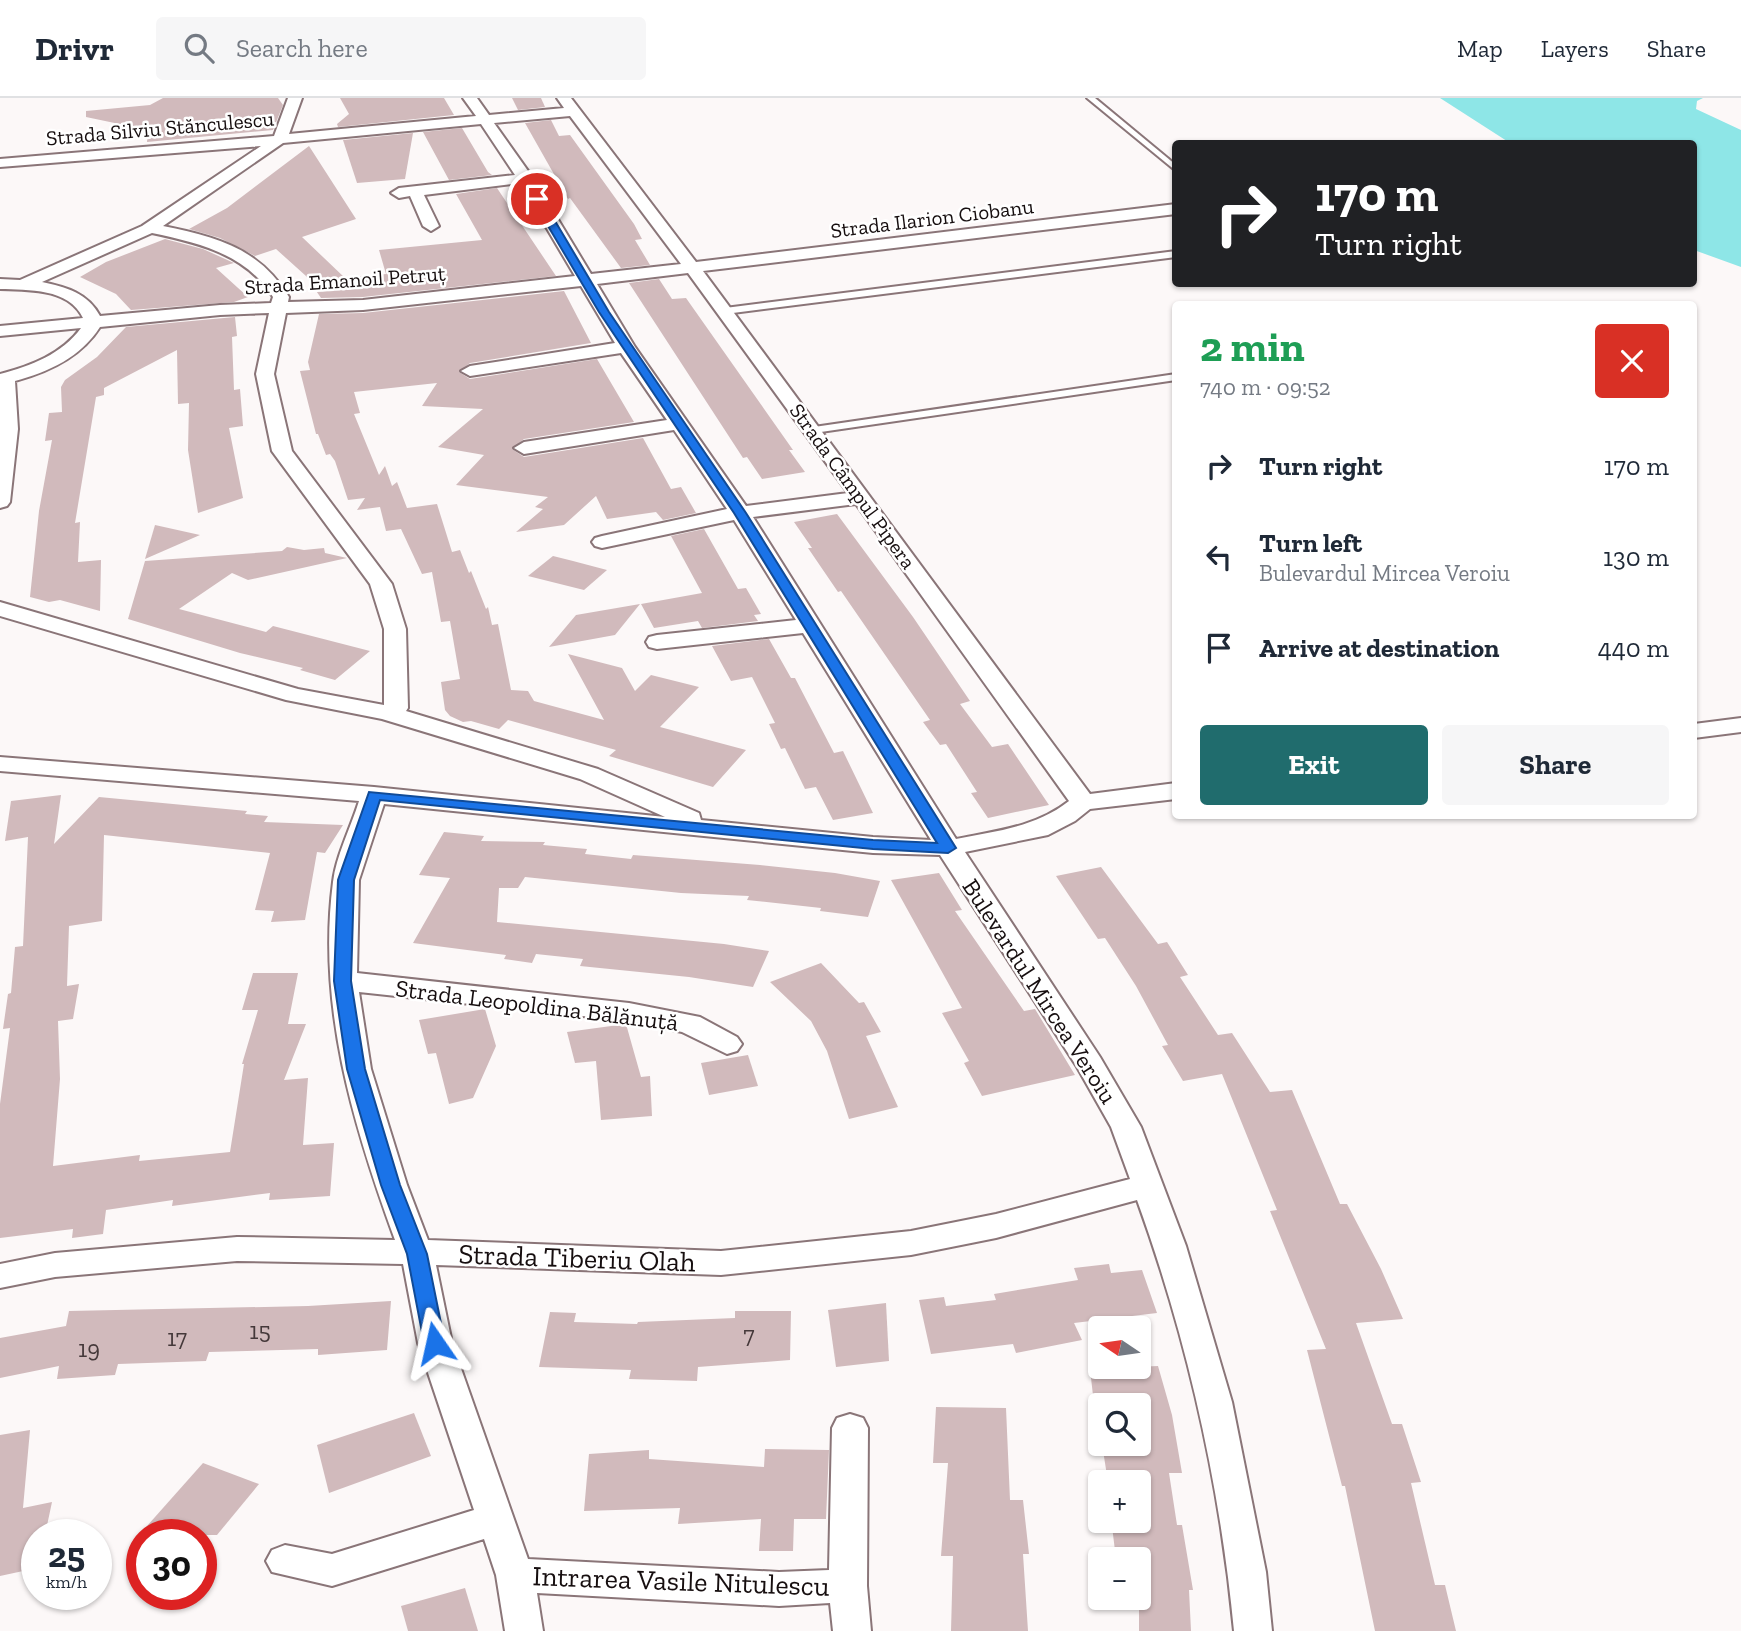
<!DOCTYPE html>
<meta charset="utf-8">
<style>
body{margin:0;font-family:"Zilla Slab",serif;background:#f6f6f7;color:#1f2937;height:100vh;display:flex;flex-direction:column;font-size:26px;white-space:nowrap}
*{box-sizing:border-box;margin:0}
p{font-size:23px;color:#747a83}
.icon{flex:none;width:38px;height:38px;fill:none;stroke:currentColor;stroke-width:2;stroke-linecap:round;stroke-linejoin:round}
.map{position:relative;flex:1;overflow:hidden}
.sheet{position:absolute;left:1172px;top:203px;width:525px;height:518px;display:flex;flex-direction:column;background:#fff;border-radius:7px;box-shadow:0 2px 5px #0004}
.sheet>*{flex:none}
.hud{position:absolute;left:1172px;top:42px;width:525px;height:147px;border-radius:7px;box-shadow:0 2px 5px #0004;background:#202124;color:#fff;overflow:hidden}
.needle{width:46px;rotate:283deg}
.tools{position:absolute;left:1088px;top:1218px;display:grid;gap:14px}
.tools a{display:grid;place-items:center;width:63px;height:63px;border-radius:7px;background:#fff;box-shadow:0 2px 5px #0004;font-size:35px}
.speed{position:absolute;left:21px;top:1421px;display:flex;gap:14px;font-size:35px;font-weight:700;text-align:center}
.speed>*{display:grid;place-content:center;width:91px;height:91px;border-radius:50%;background:#fff;box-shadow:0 2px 5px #0004;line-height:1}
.speed small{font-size:18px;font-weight:400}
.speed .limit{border:10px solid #d22;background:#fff;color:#111}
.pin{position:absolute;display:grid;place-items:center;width:60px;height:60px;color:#fff;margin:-30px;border:4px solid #fff;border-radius:50%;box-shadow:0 2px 7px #0007}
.me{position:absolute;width:77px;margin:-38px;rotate:349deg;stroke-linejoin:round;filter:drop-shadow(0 0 5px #0008)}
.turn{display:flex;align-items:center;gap:24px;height:147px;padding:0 28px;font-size:32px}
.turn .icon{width:91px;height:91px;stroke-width:2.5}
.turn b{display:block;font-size:49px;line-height:60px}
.round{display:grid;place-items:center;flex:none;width:74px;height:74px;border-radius:7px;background:#f6f6f7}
.headline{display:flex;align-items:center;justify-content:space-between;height:119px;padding:0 28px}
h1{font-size:42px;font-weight:700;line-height:52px;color:#1e9e55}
.action{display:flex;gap:14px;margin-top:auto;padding:14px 28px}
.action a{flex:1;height:80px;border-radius:7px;background:#206c6d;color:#fff;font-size:28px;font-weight:700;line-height:80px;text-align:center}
.action a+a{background:#f6f6f7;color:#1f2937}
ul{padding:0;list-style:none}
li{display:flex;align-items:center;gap:21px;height:91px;padding:0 28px}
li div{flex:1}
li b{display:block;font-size:26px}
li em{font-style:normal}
header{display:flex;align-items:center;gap:42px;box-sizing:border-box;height:98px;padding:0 35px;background:#fff;border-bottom:2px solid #e0e1e3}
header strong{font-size:33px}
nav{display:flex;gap:38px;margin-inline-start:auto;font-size:24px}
.search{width:490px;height:63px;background:#f6f6f7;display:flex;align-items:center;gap:18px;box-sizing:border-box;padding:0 24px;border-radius:7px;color:#747a83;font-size:26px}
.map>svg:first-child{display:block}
.water{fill:#8ee6e7}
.building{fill:#d1babc}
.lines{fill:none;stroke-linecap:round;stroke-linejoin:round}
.service-casing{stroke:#8a7578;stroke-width:4}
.minor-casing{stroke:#8a7578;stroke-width:4}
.path{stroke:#9b9596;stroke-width:2.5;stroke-dasharray:2 2;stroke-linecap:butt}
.service{fill:#fff;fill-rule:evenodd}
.minor{fill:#fff;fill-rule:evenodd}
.route{fill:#1a73e8;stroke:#114b97;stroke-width:2}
.labels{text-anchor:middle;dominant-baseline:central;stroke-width:5;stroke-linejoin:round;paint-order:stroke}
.far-street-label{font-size:21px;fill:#160e0f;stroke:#fff}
.street-label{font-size:24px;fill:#160e0f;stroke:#fff}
.near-number-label{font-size:24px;fill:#45393a}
.near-street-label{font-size:28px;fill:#160e0f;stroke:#fff}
</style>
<header>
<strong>Drivr</strong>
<div class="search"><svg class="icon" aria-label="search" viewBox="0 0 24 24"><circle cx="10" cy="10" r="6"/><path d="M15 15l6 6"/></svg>Search here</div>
<nav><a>Map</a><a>Layers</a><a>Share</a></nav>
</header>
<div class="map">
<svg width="1741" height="1533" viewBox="0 0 1741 1533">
<rect width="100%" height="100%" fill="#fcf8f8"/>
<path class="water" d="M1440,0H1703L1697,3L1696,11L1741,32V169L1694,152V46L1510,45Z"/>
<g class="building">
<path d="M163,0H278L283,7L273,32L147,44L148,32L86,19V13L150,7Z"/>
<path d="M340,0H444L454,17L338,29L337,26L349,16Z"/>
<path d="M512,0H541L545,9L518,12Z"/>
<path d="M551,22L559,38L570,37L634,126L642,141L635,142L650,167L621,170L570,100L568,101L525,25Z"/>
<path d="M462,30L488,74L492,77L449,82L423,34Z"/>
<path d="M413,35L405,81L357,85L343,42Z"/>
<path d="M309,48L356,121L302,139L345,180L386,176L379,152L482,142L456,96L497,90L556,178L363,199L321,200L306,178L276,151L255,158L220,140L189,131L227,110Z"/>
<path d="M165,141L203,151L234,165L216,170L248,199L234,204L131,212L116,196L80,179L106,164Z"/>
<path d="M659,181L672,201L686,200L793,352H789L805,374L762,381L747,359L743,360L629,185Z"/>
<path d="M564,193L591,245L470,265L459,274L470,281L597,261L634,324L524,341L512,351L524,359L643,340L671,391L681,389L696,415L663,422L656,414L607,421L596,398L564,427L516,434L543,411L535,409L548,399L456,387L484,357L438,349L483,311L422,308L437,285L354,294L360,315L354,316L379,377L385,368L392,388L397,384L407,410L437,406L452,454L460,452L469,475L471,473L486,511L488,509L492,527L498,526L511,592L528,593L534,603L604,622L568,556L622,570L635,593L651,577L699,589L660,629L746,652L713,689L609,658L616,652L508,622L499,631L471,623L463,624L450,618L445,612L441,584L460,581L450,523L441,524L432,474L422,476L401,431L386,433L380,409L357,412L365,400L348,402L335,363L330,356L326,357L318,336H316L300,273L310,272L308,264L319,216L363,215Z"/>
<path d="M235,219L237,238L232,239L234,292L240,291L243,328L229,330L243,400L198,415L188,352L189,305L178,306L177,252L104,290V297L96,299L75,425L80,424L78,464L101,462L100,513L60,502L49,504L30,499L39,413L52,342L45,343L49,315L62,314L61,289L65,282L97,259L126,229Z"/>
<path d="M837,416L913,519L970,603L960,606L992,649L1008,646L1049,707L988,720L971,695L977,694L946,646L940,647L923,624L930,622L841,493L838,494L808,450H812L794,424Z"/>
<path d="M155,427L200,437L145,461Z"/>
<path d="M704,431L738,491L746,490L761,516L754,517L758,523L702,530L698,523L654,530L641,506L702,495L671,438Z"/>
<path d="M287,449L304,452L324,450L325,455L347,460L248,482L232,475L179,511L266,534L273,528L370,553L335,582L300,572L303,570L240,555L128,521L145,463L282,453Z"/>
<path d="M553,458L573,463L607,472L584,492L528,478Z"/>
<path d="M640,506L615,537L549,549L576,517Z"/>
<path d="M769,541L791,580H795L834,655L843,653L873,715L833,722L816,689L805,691L785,650L781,651L769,626L775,625L752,579L731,583L712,548Z"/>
<path d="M61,697L54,746L99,699L247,713L245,716L268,718L264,724L343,727L325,755L317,754L305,822L271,824L274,813L255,812L270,755L104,737L102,823L69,828L67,888L79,886L73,921L58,923L60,981L53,1068L140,1057L139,1063L230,1054L244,966H242L258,912H242L253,875H298L288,926H306L284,982L308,980L303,1047L334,1045L330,1098L269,1102L270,1095L172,1108L173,1102L106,1112L103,1136L72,1140L73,1131L0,1140V1006L10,930L3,931L8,896L11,895L15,849L23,848L28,739L5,743L11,703Z"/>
<path d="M444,734L484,738L481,743L545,744L543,747L587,751L585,756L631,761L633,757L760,767L835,775L880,783L868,819L820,813L821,810L747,802L749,798L681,795L525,779L518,790H499L497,824L724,846L769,853L753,889L689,879L580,868L583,861L536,856L532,865L504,861L506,857L413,845L450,780L419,777Z"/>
<path d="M1101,769L1158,846L1167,844L1188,877L1180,879L1218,937L1232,935L1270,994L1292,992L1340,1106H1347L1381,1171L1403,1221L1356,1225L1392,1326H1402L1421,1384L1411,1385L1435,1487H1445L1456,1533H1375L1345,1388H1342L1307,1252L1326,1251L1270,1113L1277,1112L1222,976L1183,983L1162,948L1168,947L1136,888L1105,840L1098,841L1056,778Z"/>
<path d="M939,775L962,812L955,813L1024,913L1035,911L1075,977L982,998L964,965L969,963L942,915L962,910L891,782Z"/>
<path d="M821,865L859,905L864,904L881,934L866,938L898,1009L849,1021L827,953L811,923L770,884Z"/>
<path d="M485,911L496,948L473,1000L449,1006L436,955L428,956L419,922Z"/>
<path d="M626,926L641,979L650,978L652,1018L601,1022L596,963L575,965L567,934Z"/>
<path d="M748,957L758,988L709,997L701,965Z"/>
<path d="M1109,1166L1111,1175L1142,1172L1157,1215L1074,1225L1082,1242L1016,1255L1013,1246L931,1256L919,1202L944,1199L946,1208L996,1202L994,1196L1078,1182L1074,1170Z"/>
<path d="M391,1203L387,1252L318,1257V1251L209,1254L206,1263L118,1266L115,1277L57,1281L59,1268L0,1280V1240L66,1228L69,1213L308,1208Z"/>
<path d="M886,1205L889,1263L836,1269L828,1212Z"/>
<path d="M735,1213H791L790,1262L698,1269L697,1283L629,1281L631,1272L539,1269L550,1214L576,1215L574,1224L637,1226L638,1224L735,1220Z"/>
<path d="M1158,1268L1172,1317L1182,1375H1169L1177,1427H1182L1193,1492H1189L1191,1533H1139V1461H1116L1112,1428L1113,1423H1139V1384H1108L1102,1346H1139V1307H1101V1336L1099,1324H1096L1090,1271Z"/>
<path d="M936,1309L1006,1310L1010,1402H1023L1029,1456H1023L1028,1533H951L953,1458H941L948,1365H933Z"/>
<path d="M414,1315L431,1358L329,1395L317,1347Z"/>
<path d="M30,1332L23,1410L52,1404L45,1437H37V1470L0,1478V1337Z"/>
<path d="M765,1351L829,1352L826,1421H794L793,1453H759L761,1421L678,1426L680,1410L584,1413L589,1356L649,1352V1361L764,1369Z"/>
<path d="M203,1365L259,1386L217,1437H139Z"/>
<path d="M465,1490L478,1533H408L401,1508Z"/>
</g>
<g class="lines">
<defs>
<g id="service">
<path d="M1087,0H1095L1176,67V73Z"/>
<path d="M1176,153V159L725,216L720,213L725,210Z"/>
<path d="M1176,276V282L814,335L809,332L814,329Z"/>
</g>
<g id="minor">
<path d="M288,0H302L289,36L476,18L463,0H477L489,17L564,10L557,0H571L696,164L1176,106V116L703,173L1090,696L1176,685V701L1090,711L1075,723L1048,737L965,754L1100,959L1141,1029L1186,1148L1232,1304L1266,1474L1272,1533H1234C1220,1387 1187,1240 1137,1102L996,1140L911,1157L721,1177L436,1167L452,1245L528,1461L779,1474L829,1472L832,1330L837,1320L850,1316L863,1320L868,1330L867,1488L871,1533H833L830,1505L779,1508L537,1495L543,1533H505L496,1477L484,1441L332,1488L272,1474L266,1463L272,1452L285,1447L332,1456L474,1412L418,1245L403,1166L237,1163L55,1179L0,1190V1166L55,1155L237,1139L395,1142C353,1027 317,908 333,784C336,758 351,729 359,703L0,673V659L374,689L665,719L580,681L382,621L286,602L0,518V504L298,591L384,607V531L370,486L272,353L256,276L269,215L220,217L100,229C81,259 49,274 15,283L18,331L10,404L7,408L0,410V276C31,268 62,256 81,230L0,238V228L83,220C69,190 28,192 0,191V181L20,182L142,128L261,48L0,69V61L274,38ZM570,18L681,166L591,176L533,80L494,25ZM481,26L515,77L399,90L391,95L399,100L410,98L423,128L431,133L439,128L424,97L520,85L575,178L363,202L288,204L289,199C259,150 217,139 163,128L283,45ZM152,135C199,145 246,156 273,199L271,205L220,207L100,218C88,195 66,189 42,184ZM688,175L848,395L746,408L635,249L597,186ZM581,188L615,245L470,268L461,273L470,278L621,255L667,322L524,344L514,350L524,356L674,332L727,411L602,438L595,440L592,444L595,448L602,450L734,422L796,522L657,537L649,539L646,544L649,549L657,551L803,535L931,742L873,739L701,722L699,715L598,671L406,613L408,610L406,531L392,486L292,353L274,276L286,215L363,212ZM856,406L1069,703C1036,729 996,733 956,741L753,419ZM384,706L873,755L940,757L1077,969L1111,1029L1130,1081L996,1116L911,1133L721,1153L428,1142L407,1087L371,971L359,894L629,923L682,934L727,956L737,953L742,946L737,939L700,919L629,905L357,875L359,782Z"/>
<path d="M1741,620V634L1694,640V626Z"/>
</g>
</defs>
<use href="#service" class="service-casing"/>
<use href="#minor" class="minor-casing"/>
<path class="path" d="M1458,46L1481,45"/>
<use href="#service" class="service"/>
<use href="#minor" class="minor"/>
</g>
<path class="route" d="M534,99L542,101L609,214L746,415L956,750L948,755L873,751L380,702L354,782L351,883L365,971L400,1087L427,1156L445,1245L442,1250L435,1253L427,1250L424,1245L407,1156L381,1087L347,971L334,883L338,782L369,694L873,742L937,745L734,415L599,214L532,101Z"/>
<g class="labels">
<g class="far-street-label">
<text transform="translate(160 30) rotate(-5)">Strada Silviu Stănculescu</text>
<text transform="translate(932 120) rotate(-7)">Strada Ilarion Ciobanu</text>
<text transform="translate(345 182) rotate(-4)">Strada Emanoil Petruț</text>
<text transform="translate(853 388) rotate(54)">Strada Câmpul Pipera</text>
</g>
<g class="street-label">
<text transform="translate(1040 893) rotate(57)">Bulevardul Mircea Veroiu</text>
<text transform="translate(537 907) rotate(7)">Strada Leopoldina Bălănuță</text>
</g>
<g class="near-number-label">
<text x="260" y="1232">15</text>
<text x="749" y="1236">7</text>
<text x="177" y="1239">17</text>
<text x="89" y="1250">19</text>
</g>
<g class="near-street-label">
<text transform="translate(577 1160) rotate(2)">Strada Tiberiu Olah</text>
<text transform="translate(681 1483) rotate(2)">Intrarea Vasile Nitulescu</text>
</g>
</g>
</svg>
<div class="tools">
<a><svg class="needle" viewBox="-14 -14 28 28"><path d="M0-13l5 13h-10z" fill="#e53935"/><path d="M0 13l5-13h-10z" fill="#747a83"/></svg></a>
<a><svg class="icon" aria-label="search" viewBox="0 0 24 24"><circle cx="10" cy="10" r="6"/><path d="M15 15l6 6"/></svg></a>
<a>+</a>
<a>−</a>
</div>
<div class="speed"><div>25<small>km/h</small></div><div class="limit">30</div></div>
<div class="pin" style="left:537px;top:101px;background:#d93025"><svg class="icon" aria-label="arrive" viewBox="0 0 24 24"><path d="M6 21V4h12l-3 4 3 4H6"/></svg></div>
<svg class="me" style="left:435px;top:1245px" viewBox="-20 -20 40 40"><path d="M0-17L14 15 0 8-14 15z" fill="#1a73e8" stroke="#fff" stroke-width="4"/></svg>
<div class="hud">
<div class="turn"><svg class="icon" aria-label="right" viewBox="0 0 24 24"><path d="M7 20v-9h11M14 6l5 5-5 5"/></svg><div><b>170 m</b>Turn right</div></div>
</div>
<section class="sheet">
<div class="headline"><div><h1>2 min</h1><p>740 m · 09:52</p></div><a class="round" style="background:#d93025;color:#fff"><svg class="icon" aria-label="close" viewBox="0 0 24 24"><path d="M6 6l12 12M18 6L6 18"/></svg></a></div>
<ul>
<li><svg class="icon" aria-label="right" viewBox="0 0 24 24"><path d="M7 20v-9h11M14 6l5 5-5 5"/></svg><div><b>Turn right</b></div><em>170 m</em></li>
<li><svg class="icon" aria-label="left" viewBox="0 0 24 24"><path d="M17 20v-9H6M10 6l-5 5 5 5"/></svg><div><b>Turn left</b><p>Bulevardul Mircea Veroiu</p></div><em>130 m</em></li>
<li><svg class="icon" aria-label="arrive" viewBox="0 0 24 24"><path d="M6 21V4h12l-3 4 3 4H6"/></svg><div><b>Arrive at destination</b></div><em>440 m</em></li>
</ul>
<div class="action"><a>Exit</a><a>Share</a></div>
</section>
</div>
